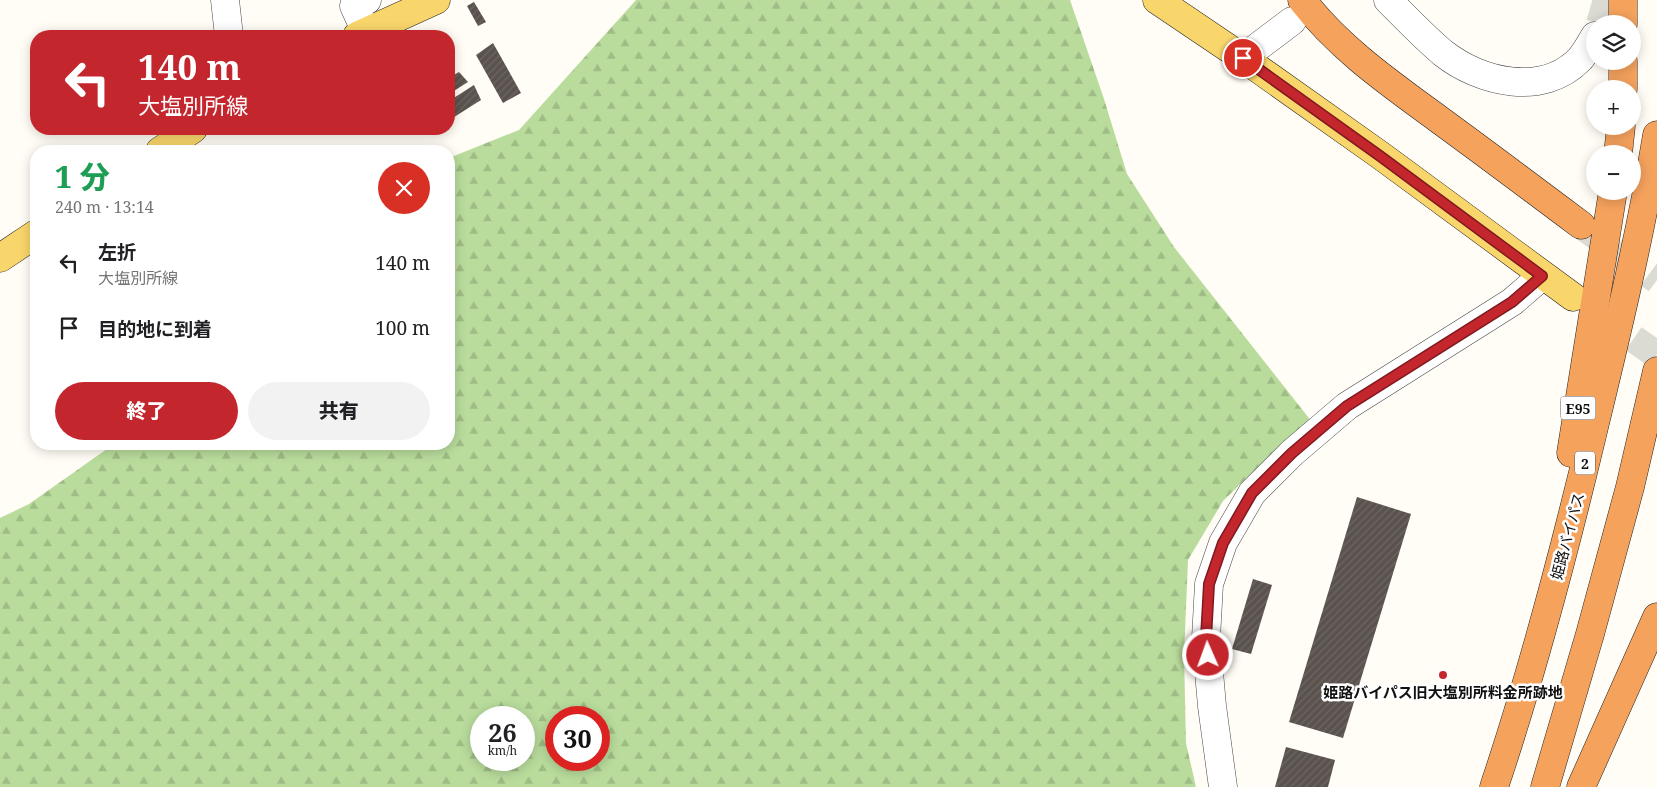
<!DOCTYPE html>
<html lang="ja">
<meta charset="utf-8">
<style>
body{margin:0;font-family:"Noto Serif","Noto Sans JP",serif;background:#f2f2f2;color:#202124;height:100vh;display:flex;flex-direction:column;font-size:19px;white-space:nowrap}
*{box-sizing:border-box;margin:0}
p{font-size:16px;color:#757577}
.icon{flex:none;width:28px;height:28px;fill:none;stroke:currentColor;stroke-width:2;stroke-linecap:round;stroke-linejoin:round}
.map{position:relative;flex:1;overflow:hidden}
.sheet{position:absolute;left:30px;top:145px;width:425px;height:305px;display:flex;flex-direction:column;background:#fff;border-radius:20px;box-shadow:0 2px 12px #0003}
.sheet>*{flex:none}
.guide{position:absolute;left:30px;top:30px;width:425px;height:105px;border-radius:20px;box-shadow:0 2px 12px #0003;background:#c4262e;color:#fff;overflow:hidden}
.fabs{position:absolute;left:1586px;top:15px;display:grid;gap:10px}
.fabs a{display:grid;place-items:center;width:55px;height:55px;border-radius:50%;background:#fff;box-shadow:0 2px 12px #0003;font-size:25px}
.speed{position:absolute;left:470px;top:706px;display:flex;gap:10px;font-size:25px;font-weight:700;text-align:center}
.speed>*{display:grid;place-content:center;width:65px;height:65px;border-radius:50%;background:#fff;box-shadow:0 2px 12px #0003;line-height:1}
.speed small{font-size:12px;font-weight:400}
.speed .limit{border:8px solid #d22;background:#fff;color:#111}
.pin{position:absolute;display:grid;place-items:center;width:42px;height:42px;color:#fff;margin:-21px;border:2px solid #fff;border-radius:50%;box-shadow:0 1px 5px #0007}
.me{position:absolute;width:55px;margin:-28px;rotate:358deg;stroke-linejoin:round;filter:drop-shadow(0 0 4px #0008)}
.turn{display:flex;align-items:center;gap:18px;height:105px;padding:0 25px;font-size:22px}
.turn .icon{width:65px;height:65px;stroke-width:2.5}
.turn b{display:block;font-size:35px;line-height:42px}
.round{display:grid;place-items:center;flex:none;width:52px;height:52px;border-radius:26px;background:#f2f2f2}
.summary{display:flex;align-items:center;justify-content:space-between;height:85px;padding:0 25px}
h1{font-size:30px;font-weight:800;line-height:38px;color:#1e9e55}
.button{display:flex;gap:10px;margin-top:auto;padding:10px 25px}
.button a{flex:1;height:58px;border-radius:30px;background:#c4262e;color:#fff;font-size:20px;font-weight:800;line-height:58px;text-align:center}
.button a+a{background:#f2f2f2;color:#202124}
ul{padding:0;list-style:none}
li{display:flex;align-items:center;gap:15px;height:65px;padding:0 25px}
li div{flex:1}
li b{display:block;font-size:19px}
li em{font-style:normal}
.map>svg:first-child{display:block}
.forest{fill:url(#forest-firs);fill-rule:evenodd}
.building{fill:url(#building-hatch)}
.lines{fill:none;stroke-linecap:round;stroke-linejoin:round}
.minor-tunnel{stroke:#dbdad3;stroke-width:28;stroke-dasharray:28 14;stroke-linecap:butt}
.major-tunnel{stroke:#dbdad3;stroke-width:28;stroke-dasharray:28 14;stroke-linecap:butt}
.highway-tunnel{stroke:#dbdad3;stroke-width:28;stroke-dasharray:28 14;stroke-linecap:butt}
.minor-casing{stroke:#444;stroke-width:29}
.major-casing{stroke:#222;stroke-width:29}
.highway-casing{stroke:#222;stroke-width:29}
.minor{stroke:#fff;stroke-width:28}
.major{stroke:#f9d66b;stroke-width:28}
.highway{stroke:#f5a25d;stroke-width:28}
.route-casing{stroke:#7f191e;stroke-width:12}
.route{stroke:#c4262e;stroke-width:9}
.poi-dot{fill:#c4262e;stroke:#fff;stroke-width:2}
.labels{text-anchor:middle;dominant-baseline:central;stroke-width:5;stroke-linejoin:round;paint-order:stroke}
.shield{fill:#fff;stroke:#585858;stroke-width:1}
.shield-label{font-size:14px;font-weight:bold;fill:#111}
.street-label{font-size:15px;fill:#111;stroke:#fff}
.poi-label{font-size:15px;font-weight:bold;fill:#111;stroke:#fff}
</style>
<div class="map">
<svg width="1657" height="787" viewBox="0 0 1657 787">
<defs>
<pattern id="forest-firs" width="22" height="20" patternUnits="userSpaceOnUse" patternTransform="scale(1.25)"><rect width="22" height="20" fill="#b9dc9c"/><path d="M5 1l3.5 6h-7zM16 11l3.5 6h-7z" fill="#9ebc85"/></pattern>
<pattern id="building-hatch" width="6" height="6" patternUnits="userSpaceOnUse" patternTransform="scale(1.25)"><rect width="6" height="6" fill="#5a524d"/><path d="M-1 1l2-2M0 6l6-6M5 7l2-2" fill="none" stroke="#6d6662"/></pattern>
</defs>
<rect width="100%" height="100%" fill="#fffdf5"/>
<path class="forest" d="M636,0H1070L1104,99L1127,174L1174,247L1312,422L1285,441L1223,501L1188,560L1184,655L1186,743L1196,787H0V518L29,504L114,444H449V158L519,130ZM481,718H524V760H481ZM556,718H599V760H556Z"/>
<g class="building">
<path d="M474,2L486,22L478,26L467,6Z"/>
<path d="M493,43L521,93L503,103L476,55Z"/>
<path d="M459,72L468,82L449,94V78Z"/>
<path d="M474,85L481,100L451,119L449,115V101Z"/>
<path d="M1357,497L1411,514L1343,738L1289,722Z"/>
<path d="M1253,579L1272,585L1251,654L1232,649Z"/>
<path d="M1286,747L1335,760L1328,787H1275Z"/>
</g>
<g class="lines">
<path class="minor-tunnel" d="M1600,24L1607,0"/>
<path class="major-tunnel" d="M1599,315L1657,355"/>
<path class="highway-tunnel" d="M1581,225L1657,280"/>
<defs>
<g id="minor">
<path d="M225,0L229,36"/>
<path d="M1388,0C1406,18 1424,37 1443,53C1481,83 1543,97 1580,59C1586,52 1590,44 1595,36"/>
<path d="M366,32L354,6L367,0"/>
<path d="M1243,58L1292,21"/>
<path d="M1223,787L1212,706L1206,638L1209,584L1223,543L1252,493L1292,453L1347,406L1512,302L1542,276"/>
</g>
<g id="major">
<path d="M1157,0L1243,58L1380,155L1573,297"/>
<path d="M357,36L436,0"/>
<path d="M160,151L193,129"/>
<path d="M0,258L36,234"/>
</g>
<g id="highway">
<path d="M1302,0C1339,48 1388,82 1437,118C1485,153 1533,189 1581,225"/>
<path d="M1623,0V24"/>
<path d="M1623,89V61"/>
<path d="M1618,154L1621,126"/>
<path d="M1571,453L1613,191"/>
<path d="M1494,787C1534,668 1566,545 1595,423C1618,328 1641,232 1657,135"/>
<path d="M1545,787L1590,634L1630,487L1657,371"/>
<path d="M1581,787L1657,617"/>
</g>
</defs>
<use href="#minor" class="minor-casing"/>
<use href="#major" class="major-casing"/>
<use href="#highway" class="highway-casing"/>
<use href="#minor" class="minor"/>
<use href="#major" class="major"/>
<use href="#highway" class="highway"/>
</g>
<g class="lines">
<defs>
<path id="route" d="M1208,655L1206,638L1209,584L1223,543L1252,493L1292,453L1347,406L1512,302L1542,276L1380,156L1243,58"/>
</defs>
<use href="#route" class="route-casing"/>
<use href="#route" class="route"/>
</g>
<circle class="poi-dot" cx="1443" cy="675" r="5"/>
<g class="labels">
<g class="shield">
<rect x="1560.5" y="396.5" width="35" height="23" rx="4"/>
<rect x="1575" y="451.5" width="20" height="23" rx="4"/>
</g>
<g class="shield-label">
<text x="1578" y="408">E95</text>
<text x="1585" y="463">2</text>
</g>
<g class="street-label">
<text transform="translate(1567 536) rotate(-75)">姫路バイパス</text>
</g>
<g class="poi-label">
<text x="1443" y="692">姫路バイパス旧大塩別所料金所跡地</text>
</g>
</g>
</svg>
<div class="fabs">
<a><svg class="icon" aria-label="layers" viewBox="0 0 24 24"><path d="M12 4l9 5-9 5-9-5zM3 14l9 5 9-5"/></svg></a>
<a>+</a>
<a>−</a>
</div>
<div class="speed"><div>26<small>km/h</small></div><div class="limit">30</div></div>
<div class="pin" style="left:1243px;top:58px;background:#d93025"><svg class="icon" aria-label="arrive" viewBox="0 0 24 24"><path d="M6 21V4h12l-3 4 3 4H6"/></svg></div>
<svg class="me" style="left:1208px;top:655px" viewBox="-20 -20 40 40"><circle r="17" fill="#c4262e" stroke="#fff" stroke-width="3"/><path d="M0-11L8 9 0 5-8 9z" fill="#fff"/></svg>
<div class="guide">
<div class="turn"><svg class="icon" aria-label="left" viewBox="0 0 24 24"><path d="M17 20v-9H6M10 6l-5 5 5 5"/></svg><div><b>140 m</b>大塩別所線</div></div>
</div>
<section class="sheet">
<div class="summary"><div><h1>1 分</h1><p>240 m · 13:14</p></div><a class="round" style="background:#d93025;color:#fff"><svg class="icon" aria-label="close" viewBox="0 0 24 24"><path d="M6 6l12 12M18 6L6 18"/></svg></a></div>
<ul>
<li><svg class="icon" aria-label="left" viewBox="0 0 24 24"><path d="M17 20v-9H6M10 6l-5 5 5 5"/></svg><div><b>左折</b><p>大塩別所線</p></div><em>140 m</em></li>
<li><svg class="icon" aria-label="arrive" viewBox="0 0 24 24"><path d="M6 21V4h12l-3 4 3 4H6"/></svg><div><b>目的地に到着</b></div><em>100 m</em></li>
</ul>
<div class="button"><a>終了</a><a>共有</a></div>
</section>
</div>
